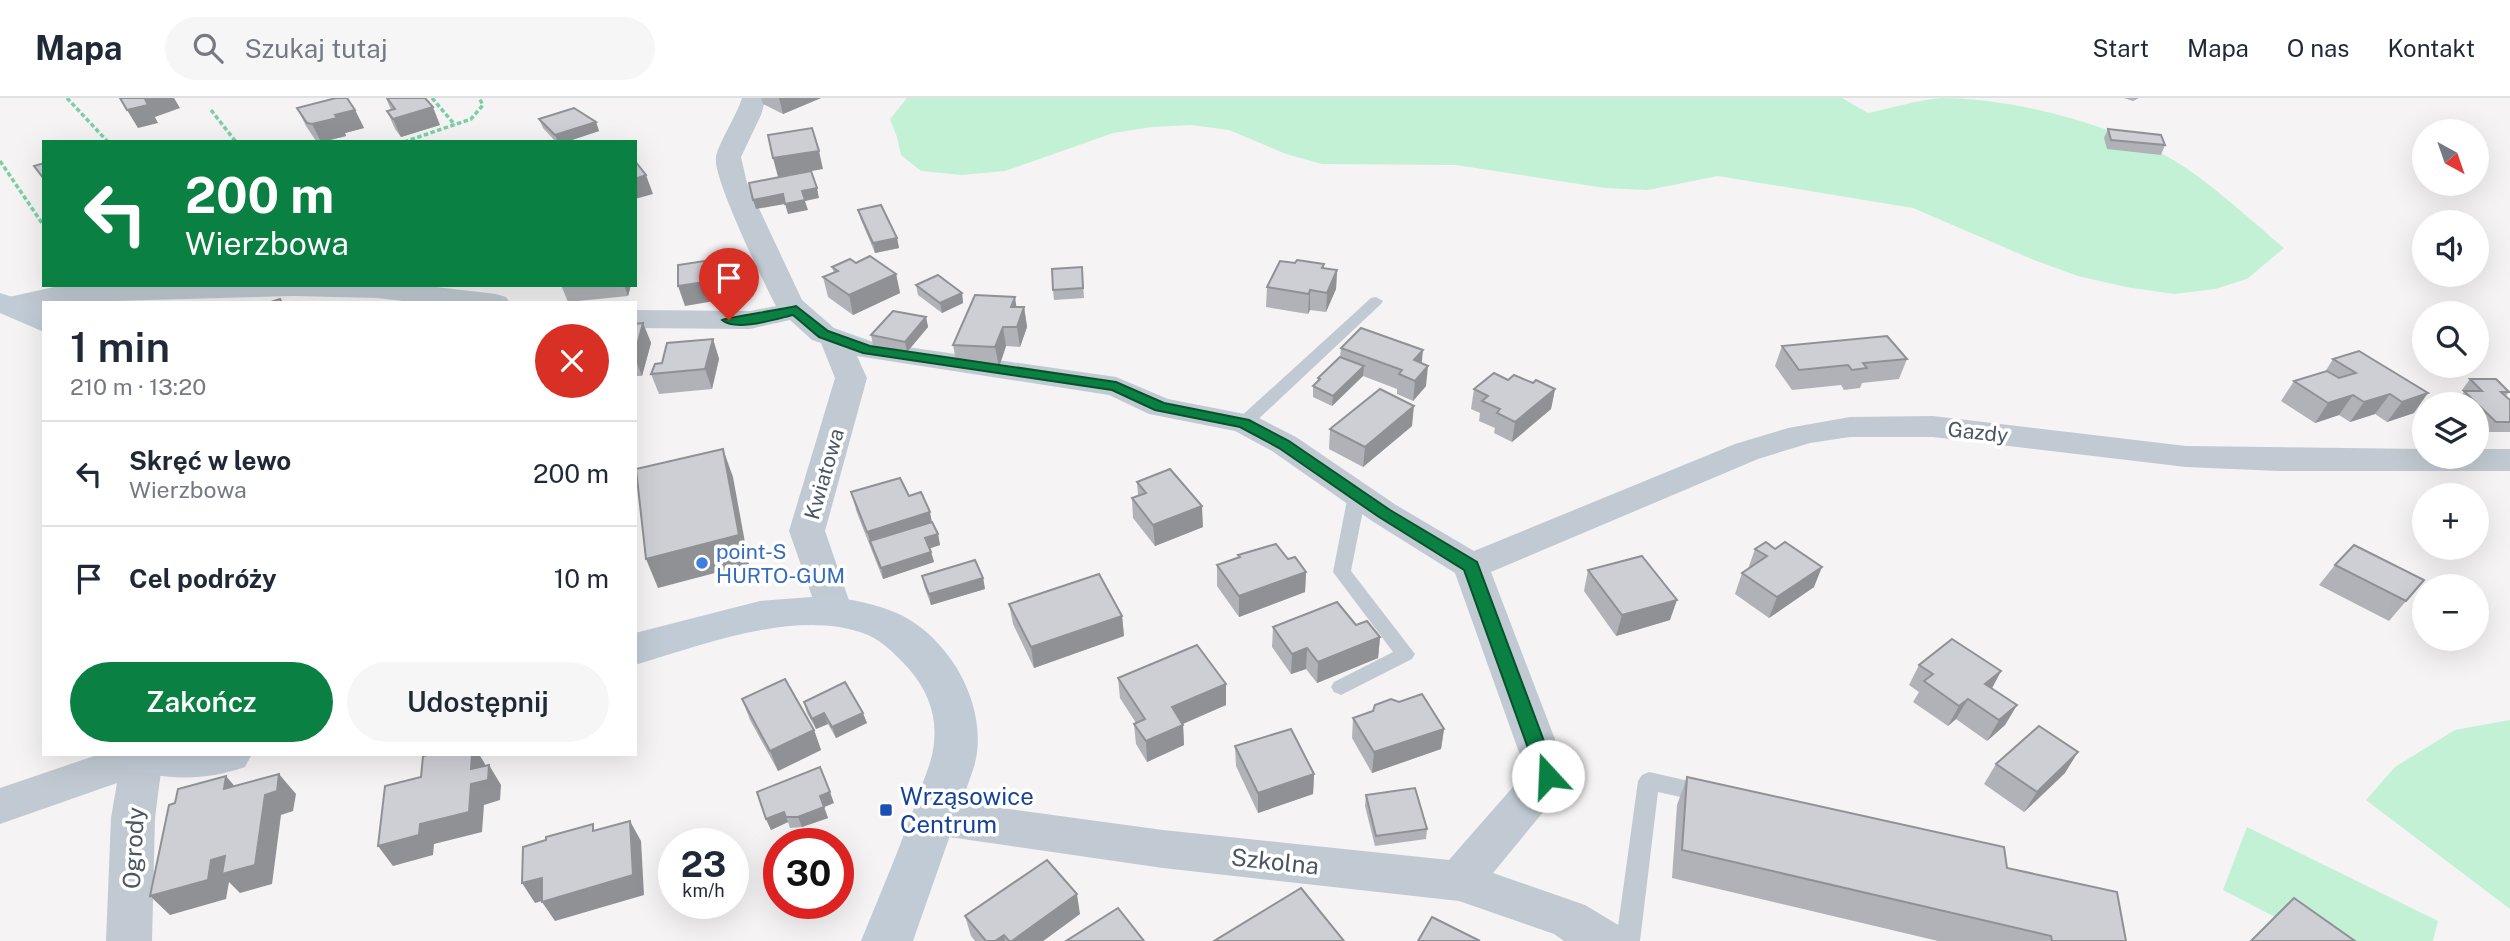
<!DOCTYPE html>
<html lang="pl">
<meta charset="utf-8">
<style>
body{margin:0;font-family:"Public Sans",sans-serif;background:#f6f6f7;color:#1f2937;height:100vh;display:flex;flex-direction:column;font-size:26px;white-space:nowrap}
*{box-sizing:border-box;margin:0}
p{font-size:23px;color:#747a83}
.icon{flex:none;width:38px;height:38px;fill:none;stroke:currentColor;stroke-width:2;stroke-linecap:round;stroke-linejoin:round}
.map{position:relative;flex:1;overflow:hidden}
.side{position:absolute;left:42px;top:203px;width:595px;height:455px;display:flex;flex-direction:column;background:#fff;border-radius:0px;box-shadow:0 7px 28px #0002}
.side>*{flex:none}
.banner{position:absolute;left:42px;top:42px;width:595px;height:147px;border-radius:0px;box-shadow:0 7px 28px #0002;background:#0b8043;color:#fff;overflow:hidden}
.needle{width:46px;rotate:140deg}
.buttons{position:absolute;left:2412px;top:21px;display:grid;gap:14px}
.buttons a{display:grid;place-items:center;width:77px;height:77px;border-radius:50%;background:#fff;box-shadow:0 7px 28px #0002;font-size:35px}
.speed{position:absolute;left:658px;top:730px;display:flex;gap:14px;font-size:35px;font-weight:700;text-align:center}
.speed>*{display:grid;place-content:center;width:91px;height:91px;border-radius:50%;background:#fff;box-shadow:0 7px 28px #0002;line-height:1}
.speed small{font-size:18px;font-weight:400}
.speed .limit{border:10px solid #d22;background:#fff;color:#111}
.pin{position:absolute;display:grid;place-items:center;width:60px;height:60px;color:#fff;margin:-72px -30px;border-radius:50% 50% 50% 0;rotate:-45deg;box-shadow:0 0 7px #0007}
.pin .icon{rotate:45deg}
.me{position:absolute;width:77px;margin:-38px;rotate:340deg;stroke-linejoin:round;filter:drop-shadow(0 0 5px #0008)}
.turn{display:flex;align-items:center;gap:24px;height:147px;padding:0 28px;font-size:32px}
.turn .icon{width:91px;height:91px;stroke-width:2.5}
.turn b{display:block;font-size:49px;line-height:60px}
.round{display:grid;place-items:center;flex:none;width:74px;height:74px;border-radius:37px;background:#f6f6f7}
.summary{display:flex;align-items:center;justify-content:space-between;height:119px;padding:0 28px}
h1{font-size:42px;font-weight:600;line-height:52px}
.action{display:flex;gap:14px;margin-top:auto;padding:14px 28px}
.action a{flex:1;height:80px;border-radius:42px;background:#0b8043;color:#fff;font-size:28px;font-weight:600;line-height:80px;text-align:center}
.action a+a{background:#f6f6f7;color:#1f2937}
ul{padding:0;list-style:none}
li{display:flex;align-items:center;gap:21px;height:105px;padding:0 28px;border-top:2px solid #e0e1e3}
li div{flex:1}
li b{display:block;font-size:26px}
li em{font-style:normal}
header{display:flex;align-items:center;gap:42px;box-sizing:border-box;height:98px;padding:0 35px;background:#fff;border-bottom:2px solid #e0e1e3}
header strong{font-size:33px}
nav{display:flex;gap:38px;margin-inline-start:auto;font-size:24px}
.search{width:490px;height:63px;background:#f6f6f7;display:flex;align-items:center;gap:18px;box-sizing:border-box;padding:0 24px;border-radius:38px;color:#747a83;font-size:26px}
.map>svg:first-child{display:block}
.green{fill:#c3f1d5}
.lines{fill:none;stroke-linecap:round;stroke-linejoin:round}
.path{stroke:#7ad0a6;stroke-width:3.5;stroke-dasharray:4.5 2.5;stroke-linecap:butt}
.lane{fill:#c1cad2;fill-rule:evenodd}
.street{fill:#c1cad2;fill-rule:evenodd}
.secondary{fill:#c1cbd6;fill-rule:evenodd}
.wall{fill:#b0b2b7}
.shaded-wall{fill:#909195}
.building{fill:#cdcfd5;stroke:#909195;stroke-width:2}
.route{fill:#0b8043;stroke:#07532c;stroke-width:2}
.shop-dot{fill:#3f7fe0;stroke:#fff;stroke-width:2.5}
.transit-dot{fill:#1a4fb4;stroke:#fff;stroke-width:2.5}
.labels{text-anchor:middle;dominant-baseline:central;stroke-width:7;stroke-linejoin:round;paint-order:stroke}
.street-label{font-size:21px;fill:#4a5661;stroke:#fff}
.shop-label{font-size:21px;fill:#366cbe;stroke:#fff;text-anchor:start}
.near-transit-label{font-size:24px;fill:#164399;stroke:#fff;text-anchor:start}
.near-street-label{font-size:24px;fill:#4a5661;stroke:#fff}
</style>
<header>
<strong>Mapa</strong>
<div class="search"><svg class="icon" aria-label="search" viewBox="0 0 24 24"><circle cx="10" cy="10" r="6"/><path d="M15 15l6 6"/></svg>Szukaj tutaj</div>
<nav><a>Start</a><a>Mapa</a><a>O nas</a><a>Kontakt</a></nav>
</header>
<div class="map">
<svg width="2510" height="843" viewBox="0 0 2510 843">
<rect width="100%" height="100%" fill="#f5f3f3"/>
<g class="green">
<path d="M907,0H1842L1868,15C1892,10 1917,2 1942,0C2017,0 2128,30 2189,72C2222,95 2253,124 2284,150L2247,181L2215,191L2174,196L2126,189L2078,178L2034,162L1913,110L1718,78L1648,92L1605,90L1456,67L1322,66L1286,56L1229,32L1191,27L1152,29L1113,35L1005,73L962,77L921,73L901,57L897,39L890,21Z"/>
<path d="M2510,622V811L2366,702L2395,669L2455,632Z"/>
<path d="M2247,729L2438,823L2433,843H2321L2223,792Z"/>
</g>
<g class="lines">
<g class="path">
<path d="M67,0L108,44"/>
<path d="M432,0L455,27"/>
<path d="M211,12L236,44"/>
<path d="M404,44L471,21L483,7L479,0"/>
<path d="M0,63L44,128"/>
</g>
<g class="lane">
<path d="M1376,199L1383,203L1381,206L1250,329H1238L1236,325L1238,321L1371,200Z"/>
<path d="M1357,391L1366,397L1351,473L1415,556L1412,561L1341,597L1334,594L1331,589L1334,584L1393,554L1333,474L1348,397Z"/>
<path d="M1649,674L1707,687L1715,690L1718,696L1715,702L1707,705L1658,694L1640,843H1616L1638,683L1642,677Z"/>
</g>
<g class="street">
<path d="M742,0H766L761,17L741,59L747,85L802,202L834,230L873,244L1116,279L1168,301L1255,318L1296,339L1396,407L1474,453L1735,346L1788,330L1850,319L1933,318L2186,348L2424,351V359H2476V351H2510V373H2279L2186,369L1933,339H1850L1810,345L1758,361L1491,474L1569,678L1563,690L1493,775L1585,807L1620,828L1627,843H1564L1554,836L1459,803L1163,770L935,737L920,732L913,719L920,706L935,701L1163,732L1449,762L1526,674L1455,475L1372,423L1272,353L1235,333L1149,316L1109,297L857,258L867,280L825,433L853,514L847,524L834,528L821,524L789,433L835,280L821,245L812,242L790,222L750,231L635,230V212L750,213L776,208C764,185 712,79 716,59C718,46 737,17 742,0Z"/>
<path d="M63,187H419L496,196L506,199L510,205H420L377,200L294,198L44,205V208L10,216L0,213V201Z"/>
<path d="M100,656L163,658L155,720L152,843H106L111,720L117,685L0,726V690Z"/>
</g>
<g class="secondary">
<path d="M0,195L44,209V234L0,215Z"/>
<path d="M824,498C851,501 879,506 903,518C954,545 990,613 974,669L913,843H861C881,794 902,745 919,695C925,678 933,661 934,644C937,616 927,592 909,571C897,558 884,544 868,537C799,509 703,547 635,567V535L760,503Z"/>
<path d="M117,656H252L245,669C204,683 165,683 124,669Z"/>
</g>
</g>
<g class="wall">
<path d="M386,0L440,27L401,39L395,31L387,13L391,12Z"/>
<path d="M761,0H821L783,16L763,6Z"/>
<path d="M2124,0H2139L2133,3Z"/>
<path d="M297,10L355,12L364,30L345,35L346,38L323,44L316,43L306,28Z"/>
<path d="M539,21L596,24L599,33L566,44H556L543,30Z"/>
<path d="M2108,31L2165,47L2161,57L2107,51L2104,40Z"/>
<path d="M858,112L897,140L899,150L875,155L861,122Z"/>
<path d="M856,165L896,176L900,195L853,217L828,199L823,179L834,175L832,169Z"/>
<path d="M1295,165L1324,166V170L1337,172L1336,191L1326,214L1310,212L1308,216L1266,209L1267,189Z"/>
<path d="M1082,169L1084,200L1054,202L1053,192Z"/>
<path d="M561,187H631L628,198L568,204Z"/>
<path d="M916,187L962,195L963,205L942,215L918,197Z"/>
<path d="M1017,209H1024L1027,229L1020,249L1006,248L999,269L957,267L953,247Z"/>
<path d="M926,219L928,229L907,254L873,247L871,237Z"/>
<path d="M643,225L651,245L642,278H635V226Z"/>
<path d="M713,241L719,261L712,291L659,296L651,276L662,265Z"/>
<path d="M1782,248L1907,261L1899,281L1862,285L1860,290L1844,292L1841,287L1792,292L1775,268Z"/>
<path d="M1341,250L1421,265L1426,288L1413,303L1397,296V291L1363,278L1332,308L1313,299V288L1318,284V280L1340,259Z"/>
<path d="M2359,253L2414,315L2387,324L2375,316L2350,324L2339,317L2315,325L2281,303L2294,283L2325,274L2333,261Z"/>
<path d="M2470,281L2509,294L2506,298L2510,302V334H2488L2476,323V306H2459L2456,304L2464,294L2462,292Z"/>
<path d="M1508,282L1533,285L1555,291L1551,311L1512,344L1494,335L1495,330L1479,323L1480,315L1471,311L1474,291Z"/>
<path d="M1412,328L1363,369L1329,351L1330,331Z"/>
<path d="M1137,384L1203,429L1155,448L1133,420L1132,400L1138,397Z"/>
<path d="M851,394L909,398L932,424L938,436L940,447L930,450L934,464L883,481L857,415Z"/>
<path d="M1755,451L1814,489L1769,520L1735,496L1742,475L1748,471Z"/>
<path d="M1238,457L1288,461L1306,474L1305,494L1239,519L1217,488V467L1238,460Z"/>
<path d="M2335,467L2424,482L2389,523L2319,487Z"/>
<path d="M1588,472L1670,522L1616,538L1584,493Z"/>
<path d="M922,478L983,480L985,491L931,507L924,488Z"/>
<path d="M1009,506L1122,518L1124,538L1034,570L1013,526Z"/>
<path d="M1356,527L1380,539L1378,560L1317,585L1306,571L1291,576L1272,549L1273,529Z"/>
<path d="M1919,567L2001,573L1992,590L2017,607L2005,627L1987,643L1956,621L1948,628L1913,604L1919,594L1909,587Z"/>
<path d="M1118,580L1226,607L1183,626L1184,647L1147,664L1136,646L1134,626L1136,625L1120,600Z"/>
<path d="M742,601L814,632L821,652L778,673L750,622Z"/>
<path d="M804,604L867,625L836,640L828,626L816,631L807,615Z"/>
<path d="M1373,613L1444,631L1441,651L1372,675L1352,640L1353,620Z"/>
<path d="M1235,648L1314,676L1313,696L1258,715L1236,668Z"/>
<path d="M1996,666L2065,675L2024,714L1984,686Z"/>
<path d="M1687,679L2007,770L2126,843H1938L1672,780L1677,707Z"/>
<path d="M1366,697L1427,731L1426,741L1375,748L1365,708Z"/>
<path d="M834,705L824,709L828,720L802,729L790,730L788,724L771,732L766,721Z"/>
<path d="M1080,816L1043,843H975L971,838L965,818Z"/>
</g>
<g class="shaded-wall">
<path d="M149,0H174L180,10L155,19L158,25L138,30L127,12Z"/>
<path d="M779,0H821L783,16Z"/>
<path d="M433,9L440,27L401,39L393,21Z"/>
<path d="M355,12L364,30L345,35L346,38L321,44L312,26L335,17Z"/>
<path d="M596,24L599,33L566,44H558L555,37Z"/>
<path d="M819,53L823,71L778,79L773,60Z"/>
<path d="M646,77L653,96L635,101V81Z"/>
<path d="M817,90L819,100L805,103L808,112L788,116L785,106L802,93Z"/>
<path d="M783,96L785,106L756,111L753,102Z"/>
<path d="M897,140L899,150L875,155L873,145Z"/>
<path d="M738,158L743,177L744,198L685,208L678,188Z"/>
<path d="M1337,172L1336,191L1326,214L1327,195Z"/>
<path d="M896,176L900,195L853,217L849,197Z"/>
<path d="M624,187H631L628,198Z"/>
<path d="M1310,192V212L1308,216L1309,196Z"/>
<path d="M962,195L963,205L942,215L940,205Z"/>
<path d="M1015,199L1018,219L1011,209Z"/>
<path d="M1024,209L1027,229L1020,249L1017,229Z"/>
<path d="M926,219L928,229L907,254L905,244Z"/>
<path d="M643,225L651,245L642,278L635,260V255Z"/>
<path d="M1003,229L1006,248L999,269L995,249Z"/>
<path d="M713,241L719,261L712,291L705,271Z"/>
<path d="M1423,252L1421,272L1412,282L1414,262Z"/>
<path d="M1364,268L1363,278L1332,308L1333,298Z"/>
<path d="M1428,268L1426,288L1413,303L1415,283Z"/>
<path d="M1555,291L1551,311L1512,344L1515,324Z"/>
<path d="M2428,295L2414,315L2387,324L2402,304Z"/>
<path d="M2390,296L2375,316L2350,324L2364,304Z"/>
<path d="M2353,297L2339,317L2315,325L2328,305Z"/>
<path d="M1414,308L1412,328L1363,369L1365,349Z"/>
<path d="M723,351L733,379L749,466L658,490L646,461Z"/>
<path d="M1202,408L1203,429L1155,448L1153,427Z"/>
<path d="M930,414L934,435L870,443L867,434Z"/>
<path d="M938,436L940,447L928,451L925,440Z"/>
<path d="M931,454L934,464L883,481L881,470Z"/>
<path d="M1822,469L1814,489L1769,520L1777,499Z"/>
<path d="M1306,474L1305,494L1239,519V498Z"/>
<path d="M983,480L985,491L931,507L929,496Z"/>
<path d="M1677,502L1670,522L1616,538L1622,517Z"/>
<path d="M1122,518L1124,538L1034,570L1031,549Z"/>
<path d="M1380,539L1378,560L1317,585L1318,564Z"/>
<path d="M1307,550L1306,571L1291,576L1292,556Z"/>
<path d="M2001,573L1990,594L1974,606L1985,586Z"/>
<path d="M1226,586V607L1173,630L1172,609Z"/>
<path d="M1968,601L1956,621L1948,628L1959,608Z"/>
<path d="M2017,607L2005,627L1987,643L1999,622Z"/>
<path d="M824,615L828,626L816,631L812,621Z"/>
<path d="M863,615L867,625L836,640L832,629Z"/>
<path d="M1183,627L1184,647L1147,664L1146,643Z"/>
<path d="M1444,631L1441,651L1372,675L1374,654Z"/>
<path d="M814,632L821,652L778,673L770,653Z"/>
<path d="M2078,654L2065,675L2024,714L2037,694Z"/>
<path d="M472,656H479L485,666L484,683L489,667L501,687L500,702L484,707L482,734L434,746L433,757L393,768L378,748L420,726L471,671Z"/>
<path d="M279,676L296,696L293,713L281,717L272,786L240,795L229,784L226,801L170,817L150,798L211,762L225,758Z"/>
<path d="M1314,676L1313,696L1258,715V695Z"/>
<path d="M226,678L243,698L224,691Z"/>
<path d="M830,694L834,705L824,709L820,698Z"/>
<path d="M824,709L828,720L802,729L798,719Z"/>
<path d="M784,714L788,724L771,732L766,721Z"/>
<path d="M630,723L641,743L644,797L555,823L542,804Z"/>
<path d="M542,780L555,799L535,805L522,785Z"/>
<path d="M1077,796L1080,816L1043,843H1012Z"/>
<path d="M1004,837L1005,843H995Z"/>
</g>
<g class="building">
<path d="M120,0H149L145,1L148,7L127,12Z"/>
<path d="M336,0H347L355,12L335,17L337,20L312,26L307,25L297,10Z"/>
<path d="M387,0H425L433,9L393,21L387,13L395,11Z"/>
<path d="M574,10L596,24L555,37L539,21Z"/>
<path d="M812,30L819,53L773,60L768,37Z"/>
<path d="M2108,31L2161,37L2165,47L2111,42Z"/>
<path d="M635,63L646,77L635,81Z"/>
<path d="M44,65V81L34,68Z"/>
<path d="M811,73L817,90L802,93L805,102L785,106L783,96L753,102L749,85Z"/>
<path d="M881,107L897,140L873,145L858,112Z"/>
<path d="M738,158V179L678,188V167Z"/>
<path d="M870,158L896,176L849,197L823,179L838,173L832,169L850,161L856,165Z"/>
<path d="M1297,162L1324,166L1322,170L1337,172L1327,195L1310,192L1309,196L1267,189L1280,163L1295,165Z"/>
<path d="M1082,169L1083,190L1053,192L1052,171Z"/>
<path d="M938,177L962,195L940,205L916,187Z"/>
<path d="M975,197L1015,199L1011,209H1024L1017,229H1003L995,249L953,247Z"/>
<path d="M280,201L282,205H268Z"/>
<path d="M893,213L926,219L905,244L871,237Z"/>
<path d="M643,225L635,255V226Z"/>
<path d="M1361,230L1423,252L1414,262L1428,268L1415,283L1399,276L1402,272L1341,250Z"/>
<path d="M1887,238L1907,261L1863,265L1867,270L1852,272L1848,267L1799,272L1782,248Z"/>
<path d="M713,241L705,271L651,276L655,266L662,265L667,245Z"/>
<path d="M2359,253L2428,295L2402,304L2390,296L2364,304L2353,297L2328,305L2294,283L2327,273L2339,280L2356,275L2333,261Z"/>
<path d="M1340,259L1364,268L1333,298L1313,288L1320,281L1318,280Z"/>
<path d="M1494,275L1508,282L1514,277L1533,285L1536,282L1555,291L1515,324L1497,315L1500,311L1482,303L1488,298L1474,291Z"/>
<path d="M2470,281H2496L2509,294H2501L2510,302V324H2496L2464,293H2482Z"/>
<path d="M1380,291L1414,308L1365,349L1330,331Z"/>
<path d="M723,351L739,437L646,461L636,371Z"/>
<path d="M1170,371L1202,408L1153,427L1132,400L1146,395L1137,384Z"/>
<path d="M900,380L909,398L921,394L930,414L867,434L851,394Z"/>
<path d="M932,424L938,436L925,440L931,454L881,470L870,443Z"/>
<path d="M1766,444L1775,451L1785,444L1822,469L1777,499L1742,475L1767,458L1755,451Z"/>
<path d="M1276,446L1288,461L1295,459L1306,474L1239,498L1217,467L1240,459L1238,457Z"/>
<path d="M2354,447L2424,482L2406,503L2335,467Z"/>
<path d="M1642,458L1677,502L1622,517L1588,472Z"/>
<path d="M975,462L983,480L929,496L922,478Z"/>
<path d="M1099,476L1122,518L1031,549L1009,506Z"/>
<path d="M1337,504L1356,527L1367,523L1380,539L1318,564L1307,550L1292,556L1273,529Z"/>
<path d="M1952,541L2001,573L1985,586L2017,607L1999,622L1968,601L1959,608L1924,583L1933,576L1919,567Z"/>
<path d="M1197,547L1226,586L1172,609L1183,627L1146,643L1134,626L1145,621L1118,580Z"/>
<path d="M785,581L814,632L770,653L742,601Z"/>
<path d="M845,584L863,615L832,629L824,615L812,621L804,604Z"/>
<path d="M1422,596L1444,631L1374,654L1353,620L1373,613L1375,607L1391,601L1399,604Z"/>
<path d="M2039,628L2078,654L2037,694L1996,666Z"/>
<path d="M1291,631L1314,676L1258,695L1235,648Z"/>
<path d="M431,656H472L471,671L489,667L488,682L471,686L469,714L420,726L419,737L378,748L385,688L421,679L423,658Z"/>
<path d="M820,669L830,694L820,698L824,709L798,719H786L784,714L766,721L757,694Z"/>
<path d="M279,676L277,693L265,697L255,767L222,776L225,758L211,762L208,782L150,798L169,707L175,705L178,691L226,678L224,691Z"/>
<path d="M1687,679L2004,749L2007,770L2117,794L2126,843H2052L2051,838L1682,752Z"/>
<path d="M1415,690L1427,731L1376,738L1366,697Z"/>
<path d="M630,723L633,777L542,804V780L522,785L523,749L546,742V739L593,726V733Z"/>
<path d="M1047,762L1077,796L1012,843H1009L1004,837L995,843H986L965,818Z"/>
<path d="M1301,790L1344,843H1214Z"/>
<path d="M2294,800L2355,843H2251Z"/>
<path d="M1118,810L1144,843H1066Z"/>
<path d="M1432,819L1480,843H1418Z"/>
</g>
<path class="route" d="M796,208L828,233L870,248L1116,284L1164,305L1249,322L1289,343L1390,412L1477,464L1557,678L1555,683L1548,686L1541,683L1538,678L1464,472L1379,419L1279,350L1240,329L1155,312L1112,292L863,255L819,239L793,217C776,221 736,234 722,222C725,220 785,211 796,208Z"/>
<circle class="shop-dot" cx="702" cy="465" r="7"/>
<rect class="transit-dot" x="879" y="705" width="14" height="14" rx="3.5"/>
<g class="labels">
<g class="street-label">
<text transform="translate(1978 334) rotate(6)">Gazdy</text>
<text transform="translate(824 376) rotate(-74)">Kwiatowa</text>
</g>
<g class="shop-label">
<text x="716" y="453">point-S<tspan x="716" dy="24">HURTO-GUM</tspan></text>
</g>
<g class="near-transit-label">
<text x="900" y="698">Wrząsowice<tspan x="900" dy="28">Centrum</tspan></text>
</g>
<g class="near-street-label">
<text transform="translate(133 750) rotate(-87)">Ogrody</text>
<text transform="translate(1275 763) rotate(6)">Szkolna</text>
</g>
</g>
</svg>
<div class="buttons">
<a><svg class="needle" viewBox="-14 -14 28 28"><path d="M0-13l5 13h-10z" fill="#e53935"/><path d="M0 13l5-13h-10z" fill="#747a83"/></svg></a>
<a><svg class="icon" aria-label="sound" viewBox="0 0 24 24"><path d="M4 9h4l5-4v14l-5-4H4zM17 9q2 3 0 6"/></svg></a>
<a><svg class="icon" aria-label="search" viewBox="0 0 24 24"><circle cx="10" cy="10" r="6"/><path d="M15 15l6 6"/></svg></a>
<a><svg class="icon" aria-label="layers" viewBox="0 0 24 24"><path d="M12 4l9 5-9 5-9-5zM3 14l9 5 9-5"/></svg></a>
<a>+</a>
<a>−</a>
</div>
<div class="speed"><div>23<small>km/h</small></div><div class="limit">30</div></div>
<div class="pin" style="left:729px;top:222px;background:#d93025"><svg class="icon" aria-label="arrive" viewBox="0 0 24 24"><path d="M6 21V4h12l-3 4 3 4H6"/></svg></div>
<svg class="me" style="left:1548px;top:678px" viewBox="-20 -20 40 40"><circle r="19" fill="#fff"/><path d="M0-13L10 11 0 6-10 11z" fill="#0b8043"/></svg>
<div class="banner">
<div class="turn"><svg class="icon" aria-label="left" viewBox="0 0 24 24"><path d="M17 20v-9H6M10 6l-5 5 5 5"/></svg><div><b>200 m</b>Wierzbowa</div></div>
</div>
<section class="side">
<div class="summary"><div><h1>1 min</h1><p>210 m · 13:20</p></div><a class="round" style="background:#d93025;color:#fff"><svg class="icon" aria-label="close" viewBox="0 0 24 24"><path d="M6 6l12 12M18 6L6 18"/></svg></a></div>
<ul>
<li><svg class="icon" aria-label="left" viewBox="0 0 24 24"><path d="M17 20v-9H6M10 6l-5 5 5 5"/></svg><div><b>Skręć w lewo</b><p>Wierzbowa</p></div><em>200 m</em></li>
<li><svg class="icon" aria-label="arrive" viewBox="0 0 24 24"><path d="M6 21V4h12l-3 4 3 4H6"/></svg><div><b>Cel podróży</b></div><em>10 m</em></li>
</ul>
<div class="action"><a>Zakończ</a><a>Udostępnij</a></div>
</section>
</div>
